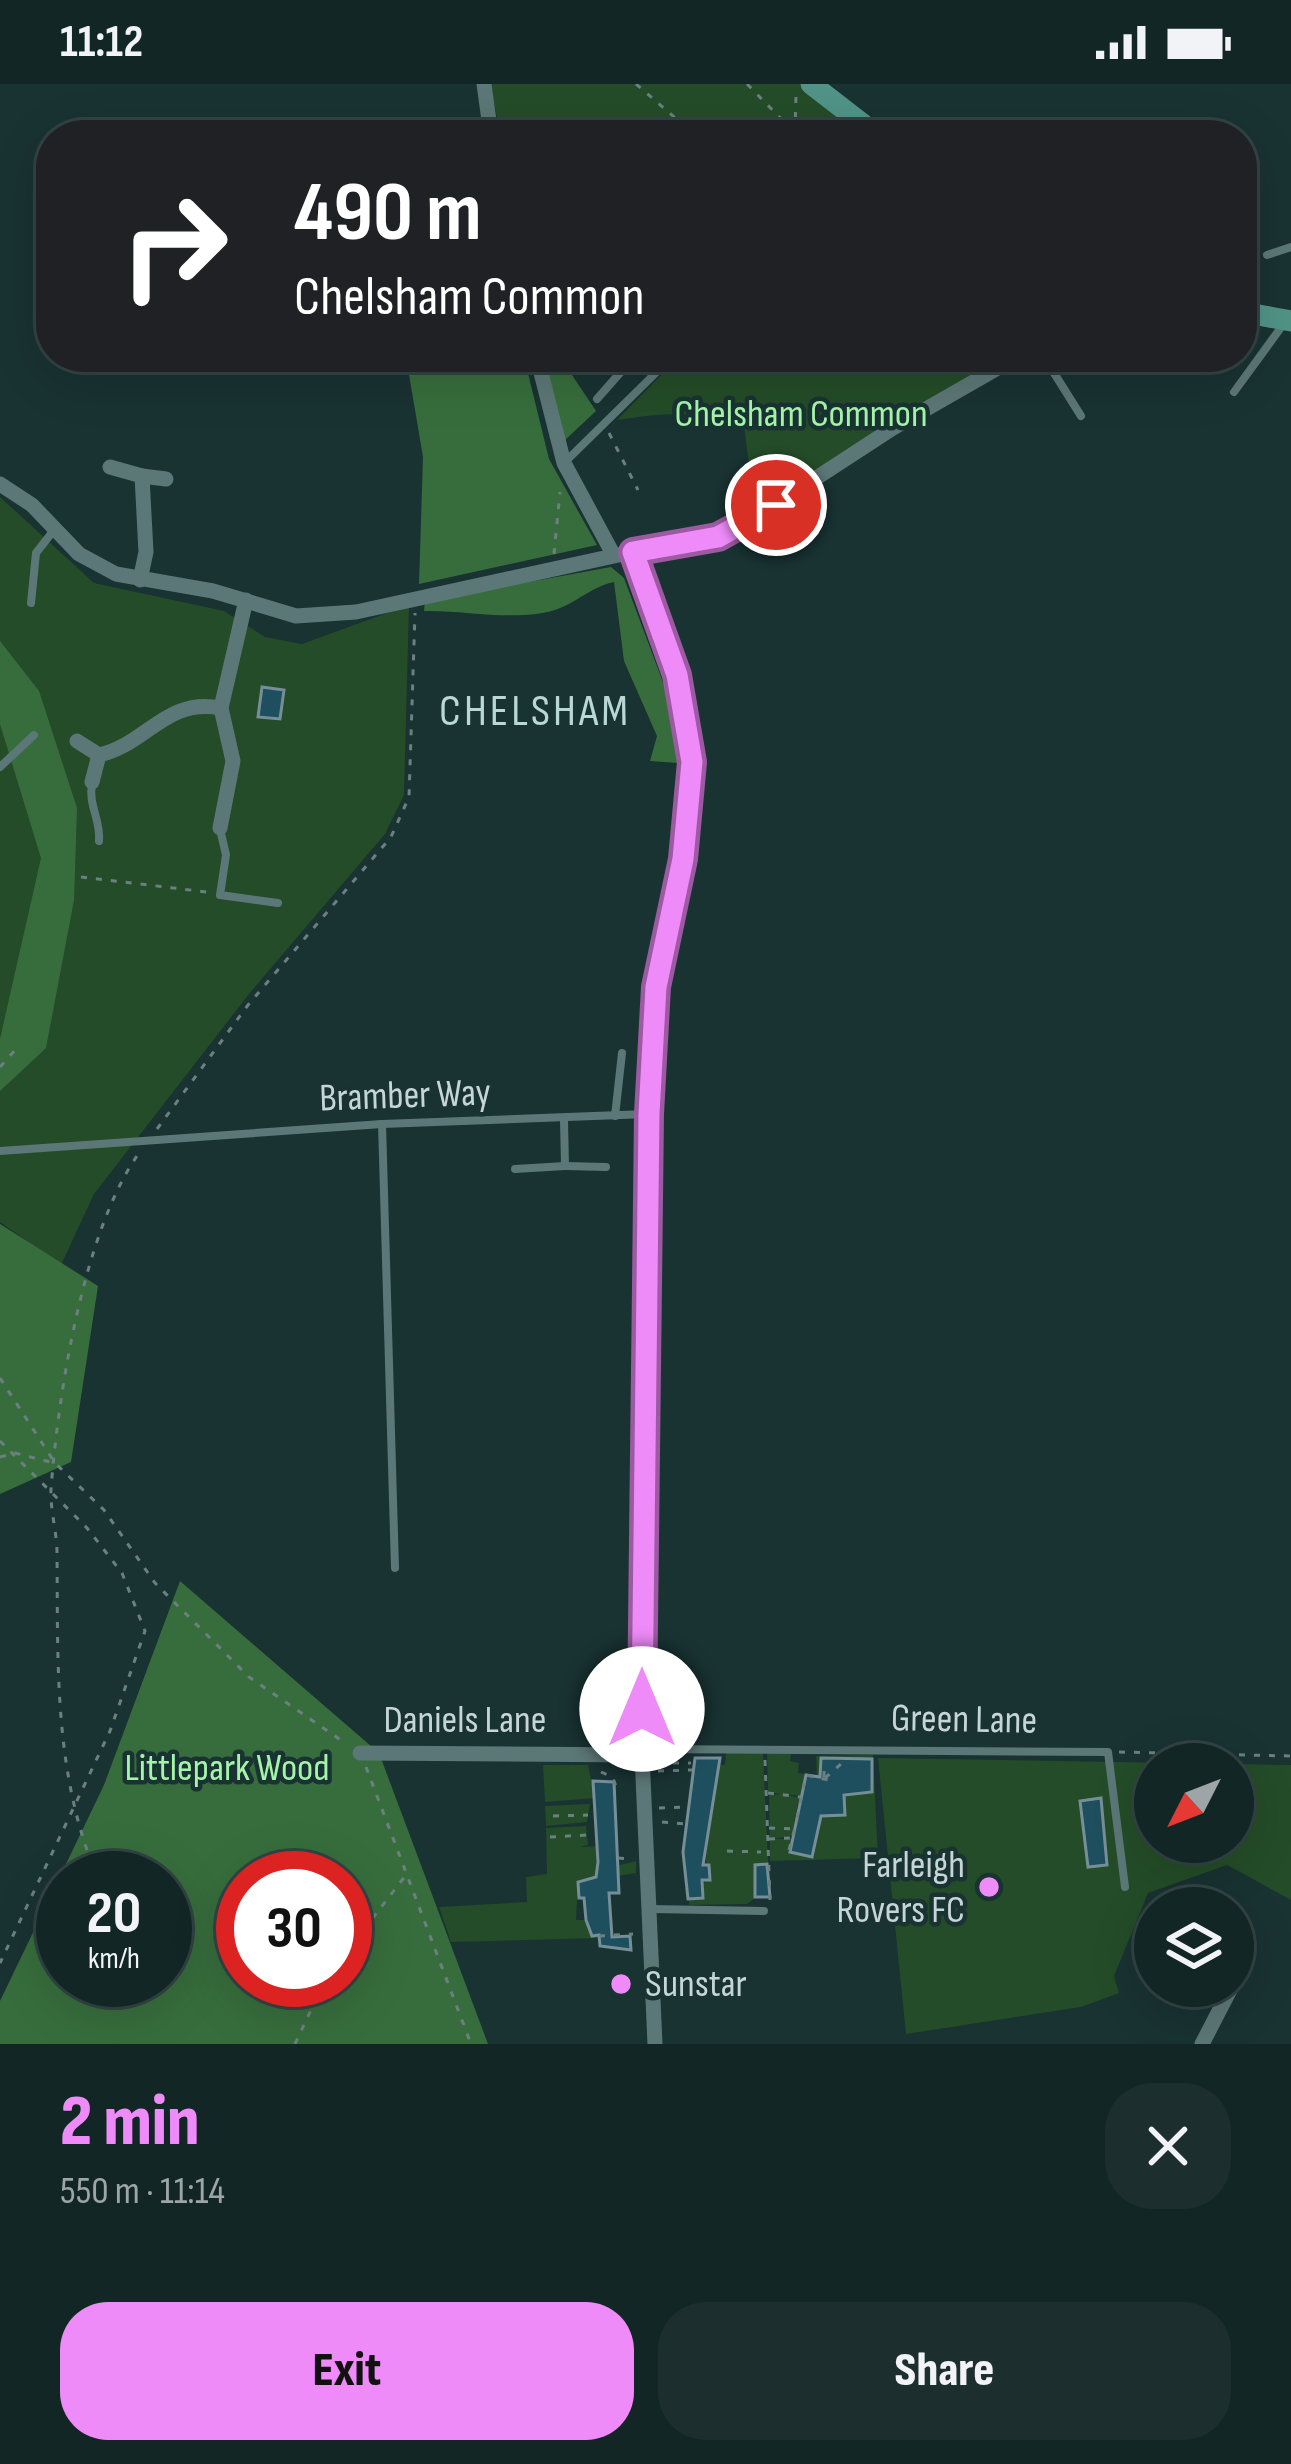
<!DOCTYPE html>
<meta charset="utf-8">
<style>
body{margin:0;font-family:"Sofia Sans Condensed",sans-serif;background:#1c2e2e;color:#f1f3f6;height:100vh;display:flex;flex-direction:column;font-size:45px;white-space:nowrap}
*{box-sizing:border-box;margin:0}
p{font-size:39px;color:#9da5a7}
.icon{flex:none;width:66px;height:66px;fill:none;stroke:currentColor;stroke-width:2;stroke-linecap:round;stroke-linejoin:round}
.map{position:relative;height:1960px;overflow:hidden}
.sheet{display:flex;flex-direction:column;background:#132626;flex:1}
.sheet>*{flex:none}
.hud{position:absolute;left:36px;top:36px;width:1221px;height:252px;border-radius:48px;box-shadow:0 12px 48px #0002,0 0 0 3px #324343;background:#202124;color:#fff;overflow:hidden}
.needle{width:78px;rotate:228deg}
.tools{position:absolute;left:1134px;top:1659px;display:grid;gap:24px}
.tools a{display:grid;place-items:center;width:120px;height:120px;border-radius:50%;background:#132626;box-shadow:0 12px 48px #0002,0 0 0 3px #324343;font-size:60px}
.speed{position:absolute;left:36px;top:1767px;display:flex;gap:24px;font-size:60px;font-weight:700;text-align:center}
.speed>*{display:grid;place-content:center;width:156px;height:156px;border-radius:50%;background:#132626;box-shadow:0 12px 48px #0002,0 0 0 3px #324343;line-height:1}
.speed small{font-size:30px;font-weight:400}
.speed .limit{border:18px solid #d22;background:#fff;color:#111}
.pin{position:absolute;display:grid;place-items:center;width:102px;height:102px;color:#fff;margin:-51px;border:6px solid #fff;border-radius:50%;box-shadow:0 3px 12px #0007}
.me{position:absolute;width:132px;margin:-66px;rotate:0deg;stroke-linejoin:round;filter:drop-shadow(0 0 9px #0008)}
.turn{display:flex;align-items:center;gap:42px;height:252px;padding:0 60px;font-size:54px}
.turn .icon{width:156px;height:156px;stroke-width:2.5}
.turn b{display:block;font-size:84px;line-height:102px}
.round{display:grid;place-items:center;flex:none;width:126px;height:126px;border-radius:48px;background:#1c2e2e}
.headline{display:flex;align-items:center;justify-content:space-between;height:204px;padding:0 60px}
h1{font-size:72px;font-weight:800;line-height:90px;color:#ee8bf8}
.cta{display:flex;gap:24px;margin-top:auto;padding:24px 60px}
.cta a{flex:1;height:138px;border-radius:48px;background:#ee8bf8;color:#111;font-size:48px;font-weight:800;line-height:138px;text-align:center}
.cta a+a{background:#1c2e2e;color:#f1f3f6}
.status{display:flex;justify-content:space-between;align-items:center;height:84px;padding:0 60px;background:#132626;direction:ltr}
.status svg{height:33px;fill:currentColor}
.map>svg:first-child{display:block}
.green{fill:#244c28;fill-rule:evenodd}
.forest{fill:#376d3c;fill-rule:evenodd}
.building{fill:#1e4f5e;stroke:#768e97;stroke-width:3}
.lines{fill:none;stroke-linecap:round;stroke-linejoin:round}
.path{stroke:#6c8080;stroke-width:3;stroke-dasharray:6 9;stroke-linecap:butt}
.lane{stroke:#5c7777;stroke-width:8}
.street{stroke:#5c7777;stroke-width:15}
.secondary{stroke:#519387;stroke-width:21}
.route-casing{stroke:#9b5aa1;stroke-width:30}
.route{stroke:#ee8bf8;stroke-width:21}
.poi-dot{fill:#ee8bf8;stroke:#193232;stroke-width:4.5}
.labels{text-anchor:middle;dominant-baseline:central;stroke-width:9;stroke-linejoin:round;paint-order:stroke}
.park-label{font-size:39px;fill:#a6f4aa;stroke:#193232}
.street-label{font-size:39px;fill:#c6d5d5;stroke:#193232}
.poi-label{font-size:39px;fill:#c6d5d5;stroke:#193232;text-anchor:end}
.quarter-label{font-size:45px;letter-spacing:3px;fill:#bad7d7;stroke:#193232}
</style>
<div class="status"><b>11:12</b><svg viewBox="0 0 49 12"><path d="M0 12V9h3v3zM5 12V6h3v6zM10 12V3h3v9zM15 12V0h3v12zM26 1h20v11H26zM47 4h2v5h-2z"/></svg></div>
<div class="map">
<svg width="1291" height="1960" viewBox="0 0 1291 1960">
<rect width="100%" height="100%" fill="#193232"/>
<g class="green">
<path d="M491,0H799L865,51H675L660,34L647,38L636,51H500Z"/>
<path d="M679,273H1006L762,420L753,412L744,342C704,325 660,329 617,336Z"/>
<path d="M0,413L94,499L224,527L265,553L302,560L409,521L404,711L385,750L249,910L94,1110L61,1181L0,1138Z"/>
<path d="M726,1668L763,1669L769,1797H755V1814L747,1820L689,1821V1815L703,1814L708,1752L700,1751L714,1715L706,1714L715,1712L716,1680L725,1681Z"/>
<path d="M767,1669L791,1670L790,1677L799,1679L798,1689L805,1690L801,1712L785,1710L799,1714L792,1752L772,1755H792L788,1768L814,1766L817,1757L809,1754L819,1742L816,1672L873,1671L878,1774L770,1777L769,1711L781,1710L768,1708Z"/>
<path d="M878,1674L1291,1681V1816L1227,1781L1148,1809L1114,1892L1119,1909L1081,1923L906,1950ZM1155,1680H1233V1758H1155Z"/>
<path d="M543,1681H588L595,1714L545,1718Z"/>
<path d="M590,1720L587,1738L546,1742L545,1722Z"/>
<path d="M586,1742L588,1761L580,1763L598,1762L596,1787L636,1777V1789L578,1798L576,1836H590L592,1851L599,1854L451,1858L439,1823L527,1818L526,1793L547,1790L546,1744Z"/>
</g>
<g class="forest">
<path d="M406,273H524L549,375L597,461L419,500L423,373Z"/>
<path d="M551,273H560L596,327L565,356L545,281Z"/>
<path d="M611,483L624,494L670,617L678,679L650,677L657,652L624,577L614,498C591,503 576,519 555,526C515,538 466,526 424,527L425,517Z"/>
<path d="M0,557L39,607L77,724L74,816L46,964L0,1007V955L41,774L0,640Z"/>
<path d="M0,1140L98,1202L71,1378L0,1410Z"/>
<path d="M180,1497L379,1669L488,1960H0V1917L104,1701ZM63,1794H165V1896H63ZM243,1794H345V1896H243Z"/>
</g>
<g class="building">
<path d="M262,603L284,606L280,635L258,633Z"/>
<path d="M695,1674H720L703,1781H709L710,1796H702L703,1814L688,1815L683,1768Z"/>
<path d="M821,1674L872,1675V1708L844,1711L845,1731L821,1732L812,1773L790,1768L806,1691L820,1693Z"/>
<path d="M593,1697L614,1698L619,1809H609L612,1853L630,1852L631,1866L600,1862L599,1851L592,1852L586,1836L584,1814H579L578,1798L596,1793L598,1778Z"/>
<path d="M1101,1714L1107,1781L1088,1783L1080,1717Z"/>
<path d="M767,1780L770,1813H755V1781Z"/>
</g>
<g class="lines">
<g class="path">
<path d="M636,0L695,51"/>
<path d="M747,0L797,51"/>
<path d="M795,49L796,11"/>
<path d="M609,349L638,406"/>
<path d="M554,470L560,408"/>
<path d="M81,793L207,808"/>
<path d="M0,983L17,964"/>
<path d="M157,1045L248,921L391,753L409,713L415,529"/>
<path d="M0,1294L55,1379L104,1426L155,1499L249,1593L345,1659"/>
<path d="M0,1357L87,1444L122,1489L145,1547L110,1647L0,1879"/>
<path d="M0,1373L15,1369L54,1379"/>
<path d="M1119,1668L1291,1672"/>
<path d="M765,1676L770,1816"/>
<path d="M658,1679H691"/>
<path d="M366,1683L471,1960"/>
<path d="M658,1687L692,1686"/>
<path d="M601,1688L612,1693L617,1704"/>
<path d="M824,1693V1680"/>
<path d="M825,1694L841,1680"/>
<path d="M768,1709L800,1713"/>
<path d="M659,1724L688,1723"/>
<path d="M553,1732L588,1731"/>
<path d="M797,1734L806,1691L833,1697"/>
<path d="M662,1738L686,1740"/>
<path d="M769,1744L795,1745"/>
<path d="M550,1753L587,1751"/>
<path d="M769,1755L790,1754"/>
<path d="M87,1766C54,1670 58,1570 57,1469C57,1448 50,1426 51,1405C58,1311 83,1150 137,1072"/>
<path d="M789,1766L797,1736"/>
<path d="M727,1767L761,1768"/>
<path d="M618,1774L629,1775"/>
<path d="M599,1852L633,1850"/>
<path d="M345,1870L406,1791"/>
<path d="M295,1960L325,1896"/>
</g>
<g class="lane">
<path d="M1267,171L1291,163"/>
<path d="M653,273L663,283"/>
<path d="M1044,273L1081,332"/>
<path d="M1234,308L1285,238"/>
<path d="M597,315L634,273"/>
<path d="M565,378L672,273"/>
<path d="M31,519L36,469L54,446"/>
<path d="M0,683L34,651"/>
<path d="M92,700C88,721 101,736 99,757"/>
<path d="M220,745L226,771L220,811L278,819"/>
<path d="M615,1032L622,969"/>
<path d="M382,1040L395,1484"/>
<path d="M0,1067L382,1040L647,1030"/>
<path d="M565,1082L606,1083"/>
<path d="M515,1085L565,1082L564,1036"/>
<path d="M646,1665L1108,1668L1125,1803"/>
<path d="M651,1825L764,1827"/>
</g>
<g class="street">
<path d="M484,0L491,51"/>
<path d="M537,273L564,379L613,470"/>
<path d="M110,383L142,392L146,468L140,496"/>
<path d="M142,392L166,395"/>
<path d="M0,400L32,421L79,470L116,490L213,507L296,532L356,528L738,445L893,344L1017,273"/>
<path d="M633,468L677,591L692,678L683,775L656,903L649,1030L642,1671L655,1960"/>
<path d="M77,657L99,671C147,660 166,613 221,624"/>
<path d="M92,698L99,671"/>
<path d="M220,744L233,677L221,624L246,516"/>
<path d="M360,1669L642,1671"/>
<path d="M1202,1960L1232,1902"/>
</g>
<g class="secondary">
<path d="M811,0L877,51"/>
<path d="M1242,228L1291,237"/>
</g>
</g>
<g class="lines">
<defs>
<path id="route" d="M642,1625L649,1030L656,903L683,775L692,678L677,591L633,468L718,453L776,421"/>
</defs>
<use href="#route" class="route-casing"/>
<use href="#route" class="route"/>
</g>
<g class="poi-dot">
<circle cx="989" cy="1803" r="12"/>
<circle cx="621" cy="1900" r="12"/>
</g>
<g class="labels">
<g class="park-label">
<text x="801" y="330">Chelsham Common</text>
<text x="227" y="1684">Littlepark Wood</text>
</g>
<g class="street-label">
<text transform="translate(405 1012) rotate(-2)">Bramber Way</text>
<text x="465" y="1636">Daniels Lane</text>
<text transform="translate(964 1636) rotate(1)">Green Lane</text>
</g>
<g class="poi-label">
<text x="965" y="1781">Farleigh<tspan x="965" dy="45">Rovers FC</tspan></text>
<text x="645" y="1900" text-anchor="start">Sunstar</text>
</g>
<g class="quarter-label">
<text x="535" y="627">CHELSHAM</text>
</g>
</g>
</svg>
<div class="tools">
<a><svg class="needle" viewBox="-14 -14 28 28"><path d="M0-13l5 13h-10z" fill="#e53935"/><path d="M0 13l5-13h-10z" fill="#9da5a7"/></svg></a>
<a><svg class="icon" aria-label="layers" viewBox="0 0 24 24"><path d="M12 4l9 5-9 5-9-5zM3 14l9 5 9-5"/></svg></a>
</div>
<div class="speed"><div>20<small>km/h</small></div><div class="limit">30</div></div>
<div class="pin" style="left:776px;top:421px;background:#d93025"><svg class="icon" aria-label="arrive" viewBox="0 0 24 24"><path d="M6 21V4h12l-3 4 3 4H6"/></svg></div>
<svg class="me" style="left:642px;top:1625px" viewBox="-20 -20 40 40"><circle r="19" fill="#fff"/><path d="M0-13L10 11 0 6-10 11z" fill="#ee8bf8"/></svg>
<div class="hud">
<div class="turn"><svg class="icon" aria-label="right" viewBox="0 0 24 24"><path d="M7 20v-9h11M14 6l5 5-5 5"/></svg><div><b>490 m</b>Chelsham Common</div></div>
</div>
</div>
<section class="sheet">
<div class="headline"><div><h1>2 min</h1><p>550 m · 11:14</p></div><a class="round"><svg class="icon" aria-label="close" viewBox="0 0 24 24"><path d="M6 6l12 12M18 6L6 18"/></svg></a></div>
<div class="cta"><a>Exit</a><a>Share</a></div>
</section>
